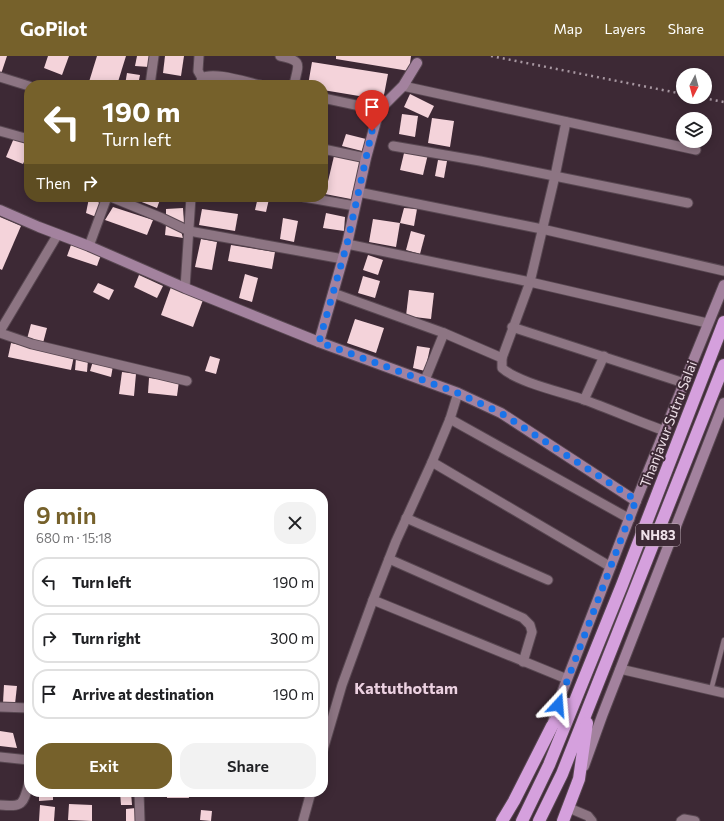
<!DOCTYPE html>
<meta charset="utf-8">
<style>
body{margin:0;font-family:Commissioner,sans-serif;background:#f2f2f2;color:#202124;height:100vh;display:flex;flex-direction:column;font-size:15px;white-space:nowrap}
*{box-sizing:border-box;margin:0}
p{font-size:13px;color:#757577}
.icon{flex:none;width:22px;height:22px;fill:none;stroke:currentColor;stroke-width:2;stroke-linecap:round;stroke-linejoin:round}
.map{position:relative;flex:1;overflow:hidden}
.drawer{position:absolute;left:24px;top:433px;width:304px;height:308px;display:flex;flex-direction:column;background:#fff;border-radius:16px;box-shadow:0 2px 10px #0003}
.drawer>*{flex:none}
.top-card{position:absolute;left:24px;top:24px;width:304px;height:122px;border-radius:16px;box-shadow:0 2px 10px #0003;background:#76612b;color:#fff;overflow:hidden}
.needle{width:26px;rotate:186deg}
.buttons{position:absolute;left:676px;top:12px;display:grid;gap:8px}
.buttons a{display:grid;place-items:center;width:36px;height:36px;border-radius:50%;background:#fff;box-shadow:0 2px 10px #0003;font-size:20px}
.pin{position:absolute;display:grid;place-items:center;width:34px;height:34px;color:#fff;margin:-41px -17px;border-radius:50% 50% 50% 0;rotate:-45deg;box-shadow:0 0 4px #0007}
.pin .icon{rotate:45deg}
.me{position:absolute;width:44px;margin:-22px;rotate:19deg;stroke-linejoin:round;filter:drop-shadow(0 0 3px #0008)}
.turn{display:flex;align-items:center;gap:14px;height:84px;padding:0 12px;font-size:18px}
.turn .icon{width:52px;height:52px;stroke-width:2.5}
.turn b{display:block;font-size:28px;line-height:34px}
.then{display:flex;align-items:center;height:38px;padding:0 12px;background:#0003;gap:8px;font-size:15px}
.round{display:grid;place-items:center;flex:none;width:42px;height:42px;border-radius:16px;background:#f2f2f2}
.summary{display:flex;align-items:center;justify-content:space-between;height:68px;padding:0 12px}
h1{font-size:24px;font-weight:600;line-height:30px;color:#76612b}
.action{display:flex;gap:8px;margin-top:auto;padding:8px 12px}
.action a{flex:1;height:46px;border-radius:16px;background:#76612b;color:#fff;font-size:16px;font-weight:600;line-height:46px;text-align:center}
.action a+a{background:#f2f2f2;color:#202124}
ul{padding:0;list-style:none}
li{display:flex;align-items:center;gap:12px;height:50px;margin:0 8px 6px;padding:0 4px;border:2px solid #e0e0e0;border-radius:16px}
li div{flex:1}
li b{display:block;font-size:15px}
li em{font-style:normal}
header{display:flex;align-items:center;gap:24px;box-sizing:border-box;height:56px;padding:0 20px;background:#76612b;color:#fff}
header strong{font-size:19px}
nav{display:flex;gap:22px;margin-inline-start:auto;font-size:14px}
.map>svg:first-child{display:block}
.building{fill:#f4d3da}
.lines{fill:none;stroke-linecap:round;stroke-linejoin:round}
.lane-casing{stroke:#584751;stroke-width:6}
.street-casing{stroke:#584751;stroke-width:11}
.secondary-casing{stroke:#584751;stroke-width:12}
.highway-casing{stroke:#584751;stroke-width:14}
.lane{stroke:#8d7583;stroke-width:4.5}
.street{stroke:#8d7583;stroke-width:9}
.secondary{stroke:#a3829e;stroke-width:10}
.highway{stroke:#d5a0dd;stroke-width:12}
.rail{stroke:#a797a1;stroke-width:2.5;stroke-dasharray:2 4;stroke-linecap:butt}
.route{stroke:#1a73e8;stroke-width:7;stroke-dasharray:0 12.6}
.labels{text-anchor:middle;dominant-baseline:central;stroke-width:4;stroke-linejoin:round;paint-order:stroke}
.shield{fill:#3d2935;stroke:#baaab3;stroke-width:1}
.shield-label{font-size:13px;font-weight:bold;fill:#efe1e9}
.street-label{font-size:14px;fill:#efe1e9;stroke:#3d2935}
.quarter-label{font-size:16px;font-weight:bold;fill:#ecd1e1;stroke:#3d2935}
</style>
<header>
<strong>GoPilot</strong>
<nav><a>Map</a><a>Layers</a><a>Share</a></nav>
</header>
<div class="map">
<svg width="724" height="765" viewBox="0 0 724 765">
<rect width="100%" height="100%" fill="#3d2935"/>
<g class="building">
<path d="M0,0H7L0,21Z"/>
<path d="M48,0H69L62,19L44,12Z"/>
<path d="M97,0H126L117,29H88Z"/>
<path d="M137,0H151L149,11L135,10Z"/>
<path d="M165,0H184L181,20L163,17Z"/>
<path d="M336,0H411L409,15L336,3Z"/>
<path d="M312,6L388,18L383,44L323,34V29H308Z"/>
<path d="M127,17L140,19L138,29H125Z"/>
<path d="M410,38L434,50L428,62L404,51Z"/>
<path d="M402,58L418,60L415,81L399,78Z"/>
<path d="M432,62L454,65L450,91L428,87Z"/>
<path d="M346,78L366,83L362,95L342,90Z"/>
<path d="M14,82L29,89V95L23,108L6,101Z"/>
<path d="M405,93L428,98L423,119L400,114Z"/>
<path d="M323,100H328L326,109H323Z"/>
<path d="M334,100L363,105L356,144L325,138Z"/>
<path d="M438,104L447,105L444,122L435,120Z"/>
<path d="M323,115L327,116L324,130L323,129Z"/>
<path d="M129,141H161L157,152Z"/>
<path d="M258,141L269,143L266,156L255,154Z"/>
<path d="M89,142L100,147L99,162L86,157Z"/>
<path d="M113,151L153,164L147,179L105,164Z"/>
<path d="M183,152L184,167L166,163V153Z"/>
<path d="M404,152L417,153L414,170L400,167Z"/>
<path d="M202,153L238,158L235,175L199,169Z"/>
<path d="M326,157L345,161L344,175L323,172Z"/>
<path d="M0,161L21,170L2,214L0,213Z"/>
<path d="M283,162L298,165L294,186L280,183Z"/>
<path d="M373,163L400,167L396,191L369,186Z"/>
<path d="M166,169L181,175L183,182L165,179Z"/>
<path d="M411,175L425,179L420,198L406,194Z"/>
<path d="M201,183L217,186L212,214L195,211Z"/>
<path d="M71,189L101,199L97,210L67,200Z"/>
<path d="M231,189L275,196L272,213L228,205Z"/>
<path d="M368,199L383,204L378,219L363,214Z"/>
<path d="M245,218L258,222L252,246L239,242Z"/>
<path d="M139,219L163,230L157,242L134,231Z"/>
<path d="M363,220L380,225L375,242L358,237Z"/>
<path d="M98,227L114,234L109,244L93,236Z"/>
<path d="M171,231L203,244L193,271L161,259Z"/>
<path d="M409,234L434,237L431,263L406,260Z"/>
<path d="M355,263L384,272L376,297L347,287Z"/>
<path d="M31,268L47,272L43,287L27,283Z"/>
<path d="M11,287L74,300L71,314L8,301Z"/>
<path d="M417,290L430,292L425,315L413,312Z"/>
<path d="M210,300L220,303L216,318L205,315Z"/>
<path d="M76,302L88,304L87,316L75,314Z"/>
<path d="M93,305L113,310L111,321L90,315Z"/>
<path d="M122,316L136,318L134,340L119,338Z"/>
<path d="M149,322L179,325L177,340L148,337Z"/>
<path d="M4,629L17,630L15,648L3,647Z"/>
<path d="M0,675L13,677L17,692L0,690Z"/>
<path d="M39,736H53V744L39,745Z"/>
<path d="M120,736H131L132,749H121Z"/>
<path d="M167,736H188L189,742H167Z"/>
<path d="M69,748L92,749V765L68,764Z"/>
<path d="M40,749L55,751L54,765H39Z"/>
<path d="M136,752L135,765H126V753Z"/>
<path d="M201,754L212,755L211,765L200,764Z"/>
</g>
<g class="lines">
<defs>
<path id="lane" d="M711,634L724,584"/>
<g id="street">
<path d="M199,0L198,15L202,22"/>
<path d="M280,0C304,5 298,8 294,29"/>
<path d="M0,21L29,30"/>
<path d="M150,29L154,0"/>
<path d="M200,29L202,22C213,15 246,26 260,29"/>
<path d="M403,30L696,94"/>
<path d="M323,42L379,54"/>
<path d="M566,66L555,120L530,226L502,302V312C517,326 561,336 582,343C610,353 637,365 665,375"/>
<path d="M0,75L25,82"/>
<path d="M393,90L480,105L688,147"/>
<path d="M323,93L366,102"/>
<path d="M358,136L542,173L724,215"/>
<path d="M111,141L162,162L189,175L343,203"/>
<path d="M304,141L355,150"/>
<path d="M347,188L530,226L707,267"/>
<path d="M89,190L107,141"/>
<path d="M185,232L191,141"/>
<path d="M333,237L444,277L502,302"/>
<path d="M512,271L684,327"/>
<path d="M0,275L58,178"/>
<path d="M0,277L32,288L187,325"/>
<path d="M425,324L444,277"/>
<path d="M584,344L604,300"/>
<path d="M450,363L630,463"/>
<path d="M432,406L611,511"/>
<path d="M406,462L548,524"/>
<path d="M389,503L523,562L530,569L532,576L523,606"/>
<path d="M373,544L567,623"/>
<path d="M620,613L724,637"/>
<path d="M0,651L29,652"/>
<path d="M323,694L342,629L373,544L396,485L432,406L450,363L458,337"/>
<path d="M0,701L29,704"/>
<path d="M139,736L140,765"/>
<path d="M0,749C23,751 23,749 29,727"/>
<path d="M569,752L588,760L592,765"/>
<path d="M303,765L311,736"/>
<path d="M681,765L684,763L695,765"/>
</g>
<g id="secondary">
<path d="M0,154L39,171L89,190L185,232L319,286L458,337L501,357L636,445"/>
<path d="M319,286L347,188L366,102L379,54L403,30L417,7"/>
<path d="M553,666L561,639L636,445L724,229"/>
<path d="M584,710L602,660L724,347"/>
</g>
<g id="highway">
<path d="M502,765L514,745L552,670L568,648"/>
<path d="M522,765L549,709L622,529L724,266"/>
<path d="M539,765L562,718L724,309"/>
<path d="M563,765L579,723L587,667"/>
</g>
</defs>
<use href="#lane" class="lane-casing"/>
<use href="#street" class="street-casing"/>
<use href="#secondary" class="secondary-casing"/>
<use href="#highway" class="highway-casing"/>
<use href="#lane" class="lane"/>
<use href="#street" class="street"/>
<use href="#secondary" class="secondary"/>
<use href="#highway" class="highway"/>
<g class="rail">
<path d="M491,0L683,38"/>
<path d="M698,41L724,46"/>
</g>
</g>
<g class="lines">
<path class="route" d="M372,75L347,188L319,286L458,337L501,357L636,444L558,649"/>
</g>
<g class="labels">
<rect class="shield" x="636" y="468" width="44" height="22" rx="3"/>
<g class="shield-label">
<text x="658" y="479">NH83</text>
</g>
<g class="street-label">
<text transform="translate(668 368) rotate(-69)">Thanjavur Sutru Salai</text>
</g>
<g class="quarter-label">
<text x="406" y="631">Kattuthottam</text>
</g>
</g>
</svg>
<div class="buttons">
<a><svg class="needle" viewBox="-14 -14 28 28"><path d="M0-13l5 13h-10z" fill="#e53935"/><path d="M0 13l5-13h-10z" fill="#757577"/></svg></a>
<a><svg class="icon" aria-label="layers" viewBox="0 0 24 24"><path d="M12 4l9 5-9 5-9-5zM3 14l9 5 9-5"/></svg></a>
</div>
<div class="pin" style="left:372px;top:75px;background:#d93025"><svg class="icon" aria-label="arrive" viewBox="0 0 24 24"><path d="M6 21V4h12l-3 4 3 4H6"/></svg></div>
<svg class="me" style="left:558px;top:649px" viewBox="-20 -20 40 40"><path d="M0-17L14 15 0 8-14 15z" fill="#1a73e8" stroke="#fff" stroke-width="4"/></svg>
<div class="top-card">
<div class="turn"><svg class="icon" aria-label="left" viewBox="0 0 24 24"><path d="M17 20v-9H6M10 6l-5 5 5 5"/></svg><div><b>190 m</b>Turn left</div></div>
<div class="then">Then<svg class="icon" aria-label="right" viewBox="0 0 24 24"><path d="M7 20v-9h11M14 6l5 5-5 5"/></svg></div>
</div>
<section class="drawer">
<div class="summary"><div><h1>9 min</h1><p>680 m · 15:18</p></div><a class="round"><svg class="icon" aria-label="close" viewBox="0 0 24 24"><path d="M6 6l12 12M18 6L6 18"/></svg></a></div>
<ul>
<li><svg class="icon" aria-label="left" viewBox="0 0 24 24"><path d="M17 20v-9H6M10 6l-5 5 5 5"/></svg><div><b>Turn left</b></div><em>190 m</em></li>
<li><svg class="icon" aria-label="right" viewBox="0 0 24 24"><path d="M7 20v-9h11M14 6l5 5-5 5"/></svg><div><b>Turn right</b></div><em>300 m</em></li>
<li><svg class="icon" aria-label="arrive" viewBox="0 0 24 24"><path d="M6 21V4h12l-3 4 3 4H6"/></svg><div><b>Arrive at destination</b></div><em>190 m</em></li>
</ul>
<div class="action"><a>Exit</a><a>Share</a></div>
</section>
</div>
